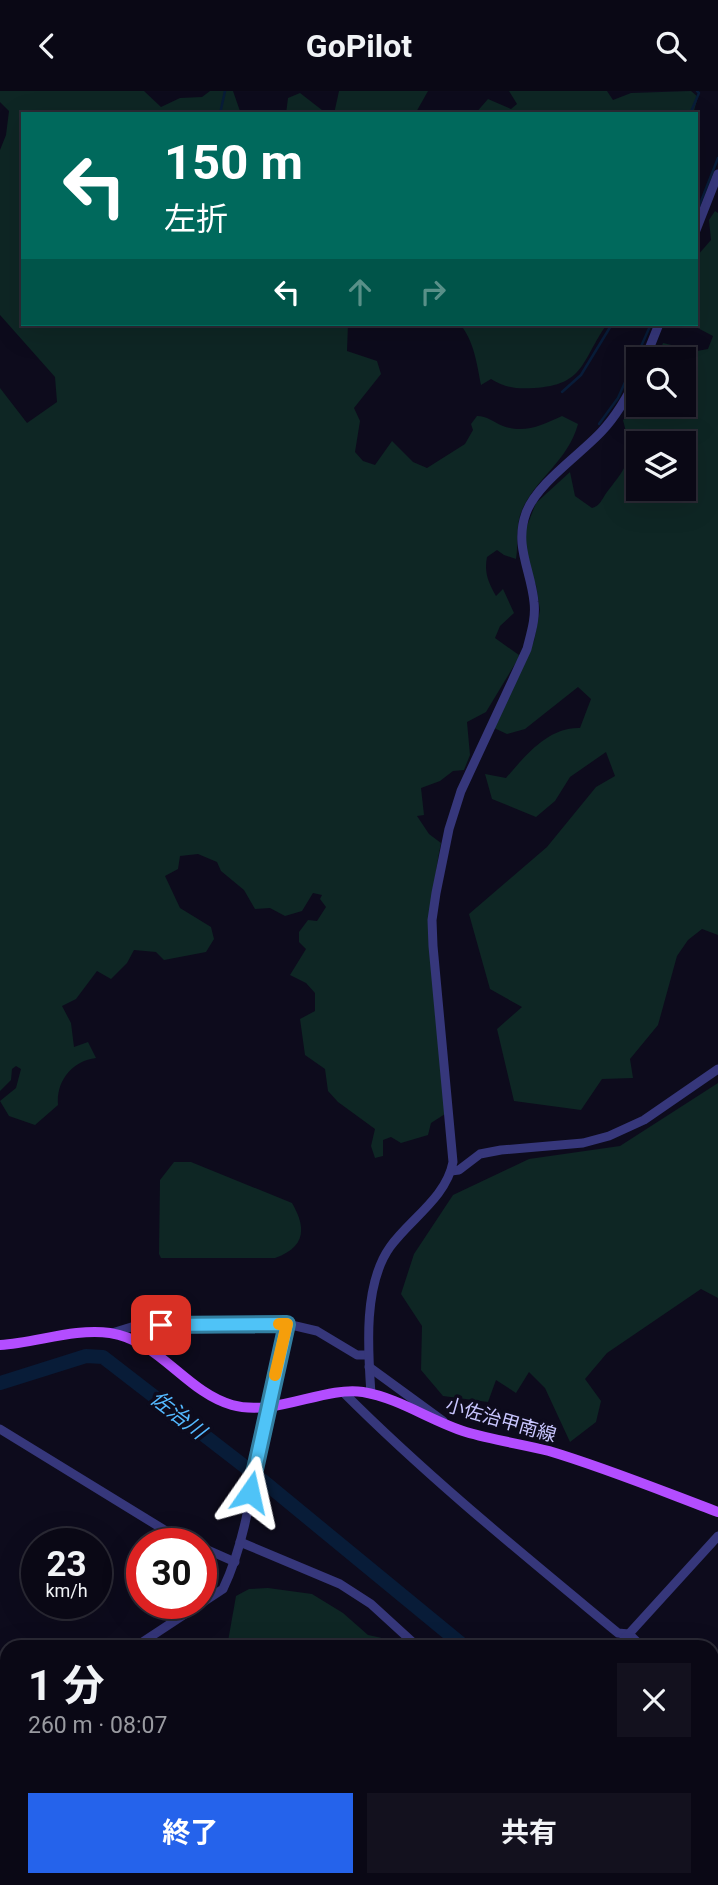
<!DOCTYPE html>
<html lang="ja">
<meta charset="utf-8">
<style>
body{margin:0;font-family:Roboto,"Noto Sans JP",sans-serif;background:#13111e;color:#f1f3f6;height:100vh;display:flex;flex-direction:column;font-size:26px;white-space:nowrap}
*{box-sizing:border-box;margin:0}
p{font-size:23px;color:#999aa0}
.icon{flex:none;width:38px;height:38px;fill:none;stroke:currentColor;stroke-width:2;stroke-linecap:round;stroke-linejoin:round}
.map{position:relative;flex:1;overflow:hidden}
.details{position:absolute;left:0px;top:1549px;width:719px;height:247px;display:flex;flex-direction:column;background:#0a0815;border-radius:21px 21px 0 0;box-shadow:0 7px 28px #0002,0 0 0 2px #2a2934}
.details>*{flex:none}
.banner{position:absolute;left:21px;top:21px;width:677px;height:214px;border-radius:0px;box-shadow:0 7px 28px #0002,0 0 0 2px #2a2934;background:#00695c;color:#fff;overflow:hidden}
.controls{position:absolute;left:626px;top:256px;display:grid;gap:14px}
.controls a{display:grid;place-items:center;width:70px;height:70px;border-radius:0px;background:#0a0815;box-shadow:0 7px 28px #0002,0 0 0 2px #2a2934;font-size:35px}
.speed{position:absolute;left:21px;top:1437px;display:flex;gap:14px;font-size:35px;font-weight:700;text-align:center}
.speed>*{display:grid;place-content:center;width:91px;height:91px;border-radius:50%;background:#0a0815;box-shadow:0 7px 28px #0002,0 0 0 2px #2a2934;line-height:1}
.speed small{font-size:18px;font-weight:400}
.speed .limit{border:10px solid #d22;background:#fff;color:#111}
.pin{position:absolute;display:grid;place-items:center;width:60px;height:60px;color:#fff;margin:-30px;border-radius:14px;box-shadow:0 4px 10px #0006}
.me{position:absolute;width:77px;margin:-38px;rotate:11deg;stroke-linejoin:round;filter:drop-shadow(0 0 5px #0008)}
.turn{display:flex;align-items:center;gap:24px;height:147px;padding:0 28px;font-size:32px}
.turn .icon{width:91px;height:91px;stroke-width:2.5}
.turn b{display:block;font-size:49px;line-height:60px}
.lanes{display:flex;align-items:center;height:66px;padding:0 28px;background:#0003;justify-content:center;gap:35px;direction:ltr}
.lanes .off{opacity:.35}
.round{display:grid;place-items:center;flex:none;width:74px;height:74px;border-radius:0px;background:#13111e}
.head{display:flex;align-items:center;justify-content:space-between;height:119px;padding:0 28px}
h1{font-size:42px;font-weight:700;line-height:52px}
.cta{display:flex;gap:14px;margin-top:auto;padding:14px 28px}
.cta a{flex:1;height:80px;border-radius:0px;background:#2563eb;color:#fff;font-size:28px;font-weight:700;line-height:80px;text-align:center}
.cta a+a{background:#13111e;color:#f1f3f6}
header{display:flex;justify-content:space-between;align-items:center;height:91px;padding:0 28px;background:#0a0815;font-size:32px;font-weight:700}
.map>svg:first-child{display:block}
.green{fill:#0e2624;fill-rule:evenodd}
.lines{fill:none;stroke-linecap:round;stroke-linejoin:round}
.stream{stroke:#081c38;stroke-width:2.5}
.river{stroke:#081c38;stroke-width:14}
.minor{stroke:#36377b;stroke-width:9}
.major{stroke:#b34dff;stroke-width:10}
.route-casing{stroke:#337fa1;stroke-width:18}
.route{stroke:#4fc3f7;stroke-width:12}
.slow{stroke:#f59e0b;stroke-width:12}
.labels{text-anchor:middle;dominant-baseline:central;stroke-width:7;stroke-linejoin:round;paint-order:stroke}
.street-label{font-size:19px;fill:#c9c6ff;stroke:#0d0b1c}
.water-label{font-size:21px;font-style:italic;fill:#54b9ff;stroke:#0d0b1c}
</style>
<header><svg class="icon" aria-label="back" viewBox="0 0 24 24"><path d="M15 5l-7 7 7 7"/></svg>GoPilot<svg class="icon" aria-label="search" viewBox="0 0 24 24"><circle cx="10" cy="10" r="6"/><path d="M15 15l6 6"/></svg></header>
<div class="map">
<svg width="718" height="1794" viewBox="0 0 718 1794">
<rect width="100%" height="100%" fill="#0d0b1c"/>
<g class="green">
<path d="M0,0H144L161,16L180,7L202,6L210,0H233L241,23H23V233H348L347,260L377,270L381,283L354,317L360,330L355,361L363,370L375,374L392,350L413,371L427,377L465,353L473,339L471,333L477,325C487,325 493,331 503,335C525,343 542,334 562,325L578,333C568,370 536,387 522,419C515,435 519,451 516,468L504,464L497,459L487,466C484,481 488,491 496,505L503,498L514,522L500,535L495,547L519,564L518,568L486,621L467,631L470,664L464,679L453,680L440,690L421,697L424,724L417,725L429,743L441,752C422,841 438,933 445,1023L431,1032L428,1044L401,1052L391,1046L383,1049V1065L375,1067L371,1055L375,1038L338,1011L328,1000L325,978L305,964L300,928L315,920V902L306,892L290,884L306,858L299,851V841L308,829L317,830L326,816L320,808L322,804L313,802L302,820L285,825L270,817L255,818L244,799L221,780L217,771L198,763L180,765L178,778L165,785L180,817L211,836L214,848L206,861L164,869L156,861L134,859L127,872L111,888L97,880L76,908L62,915L71,932L74,956L88,951L96,967C72,970 56,990 58,1014L35,1034L9,1025L0,1010L16,997L21,978L16,975L12,978L11,989L0,1000V297L27,332L57,311L55,286L0,224V59L6,44L9,20L0,11Z"/>
<path d="M339,0H428L415,23H334Z"/>
<path d="M509,0H607L613,9L631,2L691,0L698,6L693,23H475L488,8L511,18L517,13Z"/>
<path d="M300,2L327,23H286L288,7Z"/>
<path d="M715,120L718,122V844L702,838L688,849L677,865L658,934L630,968L633,987L602,988L581,1019L514,1010L497,938L522,916L490,898L469,823L547,756L596,696L615,685L606,661L570,686L555,710L536,726L492,708L485,683L506,687C525,665 548,636 580,637L591,608L578,596L525,638L507,643L494,637L534,550L540,519L536,494L527,475L525,440L536,412L570,381L575,405L592,417C600,415 602,408 607,401C631,370 633,368 623,329L643,313H684V268H657L663,252L697,260L708,258L713,245L690,233H696L697,165L711,149L709,129ZM639,352H684V397H639Z"/>
<path d="M460,233H607C581,270 585,294 534,297C517,298 505,297 491,288L481,294C477,273 474,250 460,233Z"/>
<path d="M718,992V1207L701,1198L607,1262L585,1288L601,1310L596,1331L570,1351L545,1297L529,1281L516,1302L496,1289L488,1311L443,1305L421,1279L422,1235L401,1203L414,1163L453,1104L529,1068L620,1055Z"/>
<path d="M174,1071H191L292,1112C307,1138 305,1156 275,1167H161L159,1163L160,1089Z"/>
<path d="M268,1497L312,1503L343,1522L368,1544L423,1556H227L236,1505L249,1498Z"/>
<path d="M712,1729L718,1735V1794H691L683,1789L712,1788Z"/>
<path d="M391,1789L395,1794H204L199,1789Z"/>
</g>
<g class="lines">
<g class="stream">
<path d="M220,23L225,0"/>
<path d="M690,23L699,2L697,0"/>
<path d="M696,123L718,67"/>
<path d="M562,301L581,284L612,233"/>
<path d="M599,333L618,307L651,233"/>
</g>
<g class="river">
<path d="M0,1292L86,1265L103,1266L257,1385L465,1556"/>
<path d="M712,1750L718,1761"/>
</g>
<g class="minor">
<path d="M696,139L718,83"/>
<path d="M645,268L659,233"/>
<path d="M451,1080L459,1079L480,1063L501,1059L583,1052L609,1045L644,1029L718,978"/>
<path d="M112,1242L138,1234L206,1236L287,1233L317,1240L357,1264H368"/>
<path d="M369,1276L443,1330"/>
<path d="M344,1302C430,1388 524,1464 618,1542L629,1543L642,1556"/>
<path d="M371,1303C368,1259 363,1194 390,1156C410,1128 446,1107 453,1071L433,855L432,829L436,802L449,738L461,700L527,558C531,542 536,527 534,511C531,479 514,455 526,422C537,392 580,364 602,340C618,323 629,303 639,282"/>
<path d="M0,1338L171,1443L193,1452"/>
<path d="M240,1451L340,1493L371,1513L418,1556"/>
<path d="M201,1456L235,1471"/>
<path d="M135,1556L223,1498C246,1450 252,1395 261,1343C268,1306 277,1269 287,1233"/>
<path d="M617,1556L718,1445"/>
<path d="M712,1621L718,1626"/>
<path d="M0,1688L7,1689"/>
<path d="M0,1713L7,1695"/>
<path d="M480,1794L481,1788"/>
</g>
<path class="major" d="M0,1254C36,1252 74,1237 110,1242C159,1249 186,1301 232,1314C275,1326 324,1295 363,1301C399,1307 431,1330 466,1341C493,1349 521,1353 549,1360C606,1377 662,1400 718,1421"/>
</g>
<g class="lines">
<defs>
<path id="route" d="M161,1234L287,1233L250,1401"/>
</defs>
<use href="#route" class="route-casing"/>
<use href="#route" class="route"/>
<path class="slow" d="M275,1284L287,1233H279"/>
</g>
<g class="labels">
<g class="street-label">
<text transform="translate(501 1329) rotate(16)">小佐治甲南線</text>
</g>
<g class="water-label">
<text transform="translate(178 1324) rotate(38)">佐治川</text>
</g>
</g>
</svg>
<div class="controls">
<a><svg class="icon" aria-label="search" viewBox="0 0 24 24"><circle cx="10" cy="10" r="6"/><path d="M15 15l6 6"/></svg></a>
<a><svg class="icon" aria-label="layers" viewBox="0 0 24 24"><path d="M12 4l9 5-9 5-9-5zM3 14l9 5 9-5"/></svg></a>
</div>
<div class="speed"><div>23<small>km/h</small></div><div class="limit">30</div></div>
<div class="pin" style="left:161px;top:1234px;background:#d93025"><svg class="icon" aria-label="arrive" viewBox="0 0 24 24"><path d="M6 21V4h12l-3 4 3 4H6"/></svg></div>
<svg class="me" style="left:250px;top:1401px" viewBox="-20 -20 40 40"><path d="M0-17L14 15 0 8-14 15z" fill="#4fc3f7" stroke="#fff" stroke-width="4"/></svg>
<div class="banner">
<div class="turn"><svg class="icon" aria-label="left" viewBox="0 0 24 24"><path d="M17 20v-9H6M10 6l-5 5 5 5"/></svg><div><b>150 m</b>左折</div></div>
<div class="lanes"><svg class="icon" aria-label="left" viewBox="0 0 24 24"><path d="M17 20v-9H6M10 6l-5 5 5 5"/></svg><svg class="icon off" aria-label="ahead" viewBox="0 0 24 24"><path d="M12 20V5M6 11l6-6 6 6"/></svg><svg class="icon off" aria-label="right" viewBox="0 0 24 24"><path d="M7 20v-9h11M14 6l5 5-5 5"/></svg></div>
</div>
<section class="details">
<div class="head"><div><h1>1 分</h1><p>260 m · 08:07</p></div><a class="round"><svg class="icon" aria-label="close" viewBox="0 0 24 24"><path d="M6 6l12 12M18 6L6 18"/></svg></a></div>
<div class="cta"><a>終了</a><a>共有</a></div>
</section>
</div>
